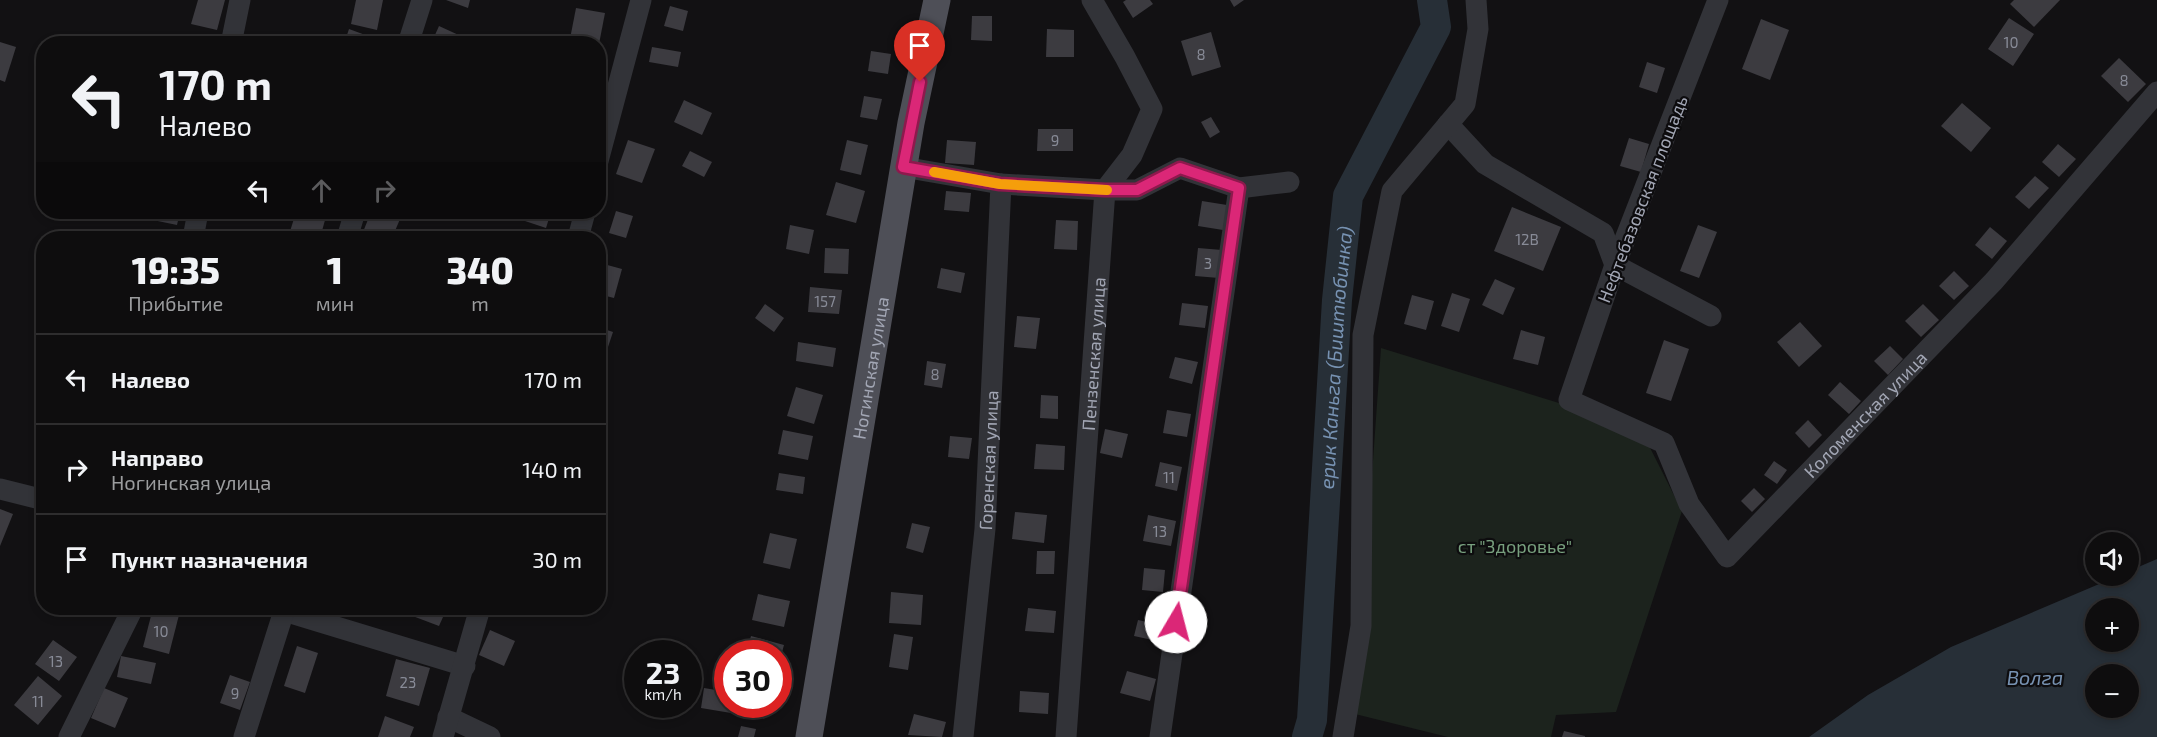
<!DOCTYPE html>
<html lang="ru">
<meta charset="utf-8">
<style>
body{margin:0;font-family:"Exo 2",sans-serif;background:#1c1b1c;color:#f1f3f6;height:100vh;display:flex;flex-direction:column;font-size:22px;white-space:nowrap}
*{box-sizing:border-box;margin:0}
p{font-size:20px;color:#9b9c9e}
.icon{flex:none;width:33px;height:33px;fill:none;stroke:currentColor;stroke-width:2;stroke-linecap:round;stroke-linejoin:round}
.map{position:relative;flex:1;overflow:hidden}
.sheet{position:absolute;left:36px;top:231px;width:570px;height:384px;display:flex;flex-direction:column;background:#0e0d0e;border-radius:24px;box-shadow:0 3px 9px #0003,0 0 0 2px #2e2d2e}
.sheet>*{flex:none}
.hud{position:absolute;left:36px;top:36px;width:570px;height:183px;border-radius:24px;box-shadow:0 3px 9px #0003,0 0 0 2px #2e2d2e;background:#0e0d0e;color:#f1f3f6;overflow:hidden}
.tools{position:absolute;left:2085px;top:532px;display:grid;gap:12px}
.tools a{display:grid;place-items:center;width:54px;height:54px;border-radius:50%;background:#0e0d0e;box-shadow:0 3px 9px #0003,0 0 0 2px #2e2d2e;font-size:30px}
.speed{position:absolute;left:624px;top:640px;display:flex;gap:12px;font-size:30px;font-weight:700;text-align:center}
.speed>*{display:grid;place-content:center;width:78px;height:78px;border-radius:50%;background:#0e0d0e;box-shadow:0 3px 9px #0003,0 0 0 2px #2e2d2e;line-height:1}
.speed small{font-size:15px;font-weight:400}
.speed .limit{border:9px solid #d22;background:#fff;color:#111}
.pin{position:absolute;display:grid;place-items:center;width:51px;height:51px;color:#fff;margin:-62px -26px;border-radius:50% 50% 50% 0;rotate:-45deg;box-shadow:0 0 6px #0007}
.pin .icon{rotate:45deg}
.me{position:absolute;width:66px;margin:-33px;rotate:8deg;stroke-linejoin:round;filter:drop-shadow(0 0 4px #0008)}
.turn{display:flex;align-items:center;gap:21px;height:126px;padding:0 24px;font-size:27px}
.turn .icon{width:78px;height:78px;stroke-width:2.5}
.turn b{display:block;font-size:42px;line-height:51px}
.lanes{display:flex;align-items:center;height:57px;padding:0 24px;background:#0003;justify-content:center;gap:30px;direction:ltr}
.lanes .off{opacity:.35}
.eta{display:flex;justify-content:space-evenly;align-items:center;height:102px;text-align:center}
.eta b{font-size:36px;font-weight:800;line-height:42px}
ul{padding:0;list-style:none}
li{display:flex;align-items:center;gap:18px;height:90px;padding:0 24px;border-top:2px solid #2e2d2e}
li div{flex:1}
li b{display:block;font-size:22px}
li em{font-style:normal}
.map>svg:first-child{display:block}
.green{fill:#1c231d}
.water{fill:#272f37;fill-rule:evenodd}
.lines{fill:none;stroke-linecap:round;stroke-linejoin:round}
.river{stroke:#272f37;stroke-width:30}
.building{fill:#3c3b40}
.minor{stroke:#323338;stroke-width:21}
.major{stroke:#4e4f57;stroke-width:27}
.route-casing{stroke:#8e194d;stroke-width:15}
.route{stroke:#db2777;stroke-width:10}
.slow{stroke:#f59e0b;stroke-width:10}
.labels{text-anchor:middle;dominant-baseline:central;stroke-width:4.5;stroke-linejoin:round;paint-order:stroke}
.number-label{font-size:15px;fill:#888b97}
.street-label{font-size:18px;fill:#a2a6b4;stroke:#0d0c0e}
.park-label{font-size:18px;fill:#78a07e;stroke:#0d0c0e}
.water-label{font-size:20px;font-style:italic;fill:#7792b2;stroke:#0d0c0e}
</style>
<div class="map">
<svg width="2157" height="737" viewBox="0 0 2157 737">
<rect width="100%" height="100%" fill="#121113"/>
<path class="green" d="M1381,348L1640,428L1682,511L1616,712L1556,715L1551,737H1448L1355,714Z"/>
<path class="water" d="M2157,559V737H1809L1868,695L1951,647L2118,576H2128L2129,571ZM2096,609H2128V642H2096ZM2096,675H2128V708H2096Z"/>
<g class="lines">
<path class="river" id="s1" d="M1307,737L1312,720L1337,300L1348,196L1436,27L1432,0"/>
</g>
<g class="building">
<path d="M198,0H225L217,30L191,24Z"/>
<path d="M356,0H383L377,30L351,24Z"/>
<path d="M446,0H470L468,8Z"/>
<path d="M1126,0H1150L1153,4L1133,18L1123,2Z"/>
<path d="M1230,0H1244L1234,7Z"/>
<path d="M2014,0H2060L2034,27L2010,4Z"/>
<path d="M670,6L688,11L683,31L664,26Z"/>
<path d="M576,8L605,13L599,44H569Z"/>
<path d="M972,16H992V41L971,40Z"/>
<path d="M2009,18L2034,34L2013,66L1988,49Z"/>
<path d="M1761,19L1789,30L1770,80L1742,69Z"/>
<path d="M439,26L463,37L460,44H431Z"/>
<path d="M349,29L379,40L377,44H344Z"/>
<path d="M1047,29L1074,30V57H1046Z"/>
<path d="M1211,32L1221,67L1192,76L1181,41Z"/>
<path d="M0,42L16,47L5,82L0,80Z"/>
<path d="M652,47L681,52L678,67L649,62Z"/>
<path d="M871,51L891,54L888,74L868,71Z"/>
<path d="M2119,58L2146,84L2128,102L2101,76Z"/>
<path d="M1647,62L1665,68L1657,93L1639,87Z"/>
<path d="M864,96L882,99L877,120L860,117Z"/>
<path d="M684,100L712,113L702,135L674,122Z"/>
<path d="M1962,103L1991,128L1971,152L1941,126Z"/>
<path d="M1211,117L1220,132L1210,138L1201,122Z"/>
<path d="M1038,129H1073V151H1037Z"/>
<path d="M1629,138L1649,144L1641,172L1620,166Z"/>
<path d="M628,140L655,149L642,183L616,174Z"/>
<path d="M847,140L868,145L861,175L840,170Z"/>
<path d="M947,140L976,142L974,165L945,163Z"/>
<path d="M2058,144L2076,159L2059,177L2042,162Z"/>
<path d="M690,151L712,162L704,177L682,166Z"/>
<path d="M2035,176L2049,188L2029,209L2015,197Z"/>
<path d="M836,182L865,191L856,223L826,215Z"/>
<path d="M946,191L971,193L969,212L944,210Z"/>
<path d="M1202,201L1227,205L1223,230L1198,226Z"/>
<path d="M1512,207L1561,227L1543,271L1494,251Z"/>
<path d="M616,211L633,216L626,238L609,233Z"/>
<path d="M149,212H180L177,225L148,219Z"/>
<path d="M296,212L327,213L320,238H288Z"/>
<path d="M371,212H403L392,238L361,237Z"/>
<path d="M518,212H551L546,228L516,218Z"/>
<path d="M1056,220L1078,221L1077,250L1054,249Z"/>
<path d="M790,225L814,230L809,254L786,249Z"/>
<path d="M1698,225L1717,232L1699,278L1680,271Z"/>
<path d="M1990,227L2007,241L1992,259L1975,245Z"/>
<path d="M509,233L526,238H508Z"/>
<path d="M825,248L849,249L848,274L824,273Z"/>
<path d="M1198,248L1222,250L1219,278L1195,276Z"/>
<path d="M600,263L622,269L614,298L598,294Z"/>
<path d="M941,268L965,273L961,293L937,288Z"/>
<path d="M1954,271L1969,286L1954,300L1939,286Z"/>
<path d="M1495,279L1515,288L1503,315L1482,305Z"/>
<path d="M810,287L842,290L839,314L808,312Z"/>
<path d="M1452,293L1470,299L1459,332L1441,326Z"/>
<path d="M1412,295L1434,301L1426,330L1404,324Z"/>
<path d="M1182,303L1208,306L1205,328L1179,325Z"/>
<path d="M765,304L784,318L774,332L755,318Z"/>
<path d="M1923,304L1939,320L1921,337L1905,321Z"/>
<path d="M1017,316L1040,318L1036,349L1014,347Z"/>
<path d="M1800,322L1822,346L1799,367L1777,342Z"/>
<path d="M598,327L613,332L604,359L598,358Z"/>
<path d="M1521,330L1545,337L1538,365L1513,359Z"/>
<path d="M1664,340L1689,349L1671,401L1646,393Z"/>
<path d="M798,342L836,348L833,367L796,361Z"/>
<path d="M1890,346L1903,359L1888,375L1874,361Z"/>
<path d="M1175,357L1198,362L1192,384L1169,378Z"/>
<path d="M927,361L946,364L942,388L924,385Z"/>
<path d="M1840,382L1861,401L1849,414L1828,395Z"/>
<path d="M796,387L823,395L814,424L787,416Z"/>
<path d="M1041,395L1058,396V419L1040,418Z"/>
<path d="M1167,410L1191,414L1187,437L1163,433Z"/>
<path d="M1808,420L1822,435L1809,448L1795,433Z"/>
<path d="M1105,429L1128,434L1122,458L1100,453Z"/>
<path d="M783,430L813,436L808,460L778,454Z"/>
<path d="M950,436L972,438L969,459L948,457Z"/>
<path d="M1036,444L1065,446L1064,470L1034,469Z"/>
<path d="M1774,461L1787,470L1777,484L1764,475Z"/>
<path d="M1160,462L1182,467L1177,491L1155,486Z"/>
<path d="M779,473L805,477L803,494L776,490Z"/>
<path d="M1754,488L1765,499L1752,512L1741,501Z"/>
<path d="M0,509L13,514L0,546Z"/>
<path d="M1015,512L1047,515L1044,543L1012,539Z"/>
<path d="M1148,515L1176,521L1171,546L1143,541Z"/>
<path d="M912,523L930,527L923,553L906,548Z"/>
<path d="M770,533L797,539L790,569L763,563Z"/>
<path d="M44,535V559L34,555Z"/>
<path d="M1037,551H1055L1054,574H1036Z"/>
<path d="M1144,568L1165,570L1163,592L1142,590Z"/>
<path d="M891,592L923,595L921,625L889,623Z"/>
<path d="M758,594L790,601L784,627L752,620Z"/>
<path d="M153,608L179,615L169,654L143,647Z"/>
<path d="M403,608H447L439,626L402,612Z"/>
<path d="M1028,608L1056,611L1054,633L1025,631Z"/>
<path d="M1138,620L1161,625L1157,641L1134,636Z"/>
<path d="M490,630L515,641L504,666L479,655Z"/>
<path d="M894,634L913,637L908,670L889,667Z"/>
<path d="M751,636L784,645L779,663L778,654H746Z"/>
<path d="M53,640L77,657L59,681L35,664Z"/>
<path d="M297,646L318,653L305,693L284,686Z"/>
<path d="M121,656L156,663L151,684L117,677Z"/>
<path d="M396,659L430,668L419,706L386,696Z"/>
<path d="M1127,671L1156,679L1150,701L1120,693Z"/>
<path d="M230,675L250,682L240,710L220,703Z"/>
<path d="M38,676L62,696L38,725L14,705Z"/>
<path d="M104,688L128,698L115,728L91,718Z"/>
<path d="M704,688L728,692V705H733L731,713L701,708Z"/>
<path d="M1020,691L1049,693L1048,714L1019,712Z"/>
<path d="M914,714L946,722L942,737L908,735Z"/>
<path d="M385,716L414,727L410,737H378Z"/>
<path d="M741,726L756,729L754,737H738Z"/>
<path d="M1564,731L1585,736V737H1562Z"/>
</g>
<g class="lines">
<g class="minor">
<path id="s2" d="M1718,0L1615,265L1569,400L1664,443L1689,504L1727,557L1994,281L2157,92"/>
<path d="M231,44L240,0"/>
<path d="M408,44L422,0"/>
<path d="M1448,124L1485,164L1603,233L1615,265L1711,316"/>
<path d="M598,161L641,0"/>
<path d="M903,167L1001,184L1105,190H1137L1180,168L1239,188L1289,182"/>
<path d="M193,238L198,212"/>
<path d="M347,238L355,212"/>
<path d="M578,238L585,212"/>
<path d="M0,489L44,500"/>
<path d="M280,608L284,611L465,666"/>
<path d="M448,717L490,737"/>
<path d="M69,737L133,608"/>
<path d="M244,737L284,611"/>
<path d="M443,737L480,608"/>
<path id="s3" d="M963,737L985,529L1001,184"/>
<path id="s4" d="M1066,737L1105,190L1132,155L1152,109L1125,57L1092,0"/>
<path d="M1160,737L1239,188"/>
<path d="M1343,737L1361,626L1363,335L1392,191L1465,104L1478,29L1476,0"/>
</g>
<path class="major" id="s5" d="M809,737L911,123L937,0"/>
</g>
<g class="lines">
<defs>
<path id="route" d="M920,82L903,167L1000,184L1105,190H1137L1180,168L1239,188L1176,622"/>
</defs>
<use href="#route" class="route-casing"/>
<use href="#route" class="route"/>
<path class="slow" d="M934,172L1000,184L1107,190"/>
</g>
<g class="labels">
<g class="number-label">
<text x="2011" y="42">10</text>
<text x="1201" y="54">8</text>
<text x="2124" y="80">8</text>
<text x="1055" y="140">9</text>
<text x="1527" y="239">12В</text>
<text x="1208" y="263">3</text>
<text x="825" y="301">157</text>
<text x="935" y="374">8</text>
<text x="1169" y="477">11</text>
<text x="1160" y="531">13</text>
<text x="161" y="631">10</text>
<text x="56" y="661">13</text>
<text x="408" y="682">23</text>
<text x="235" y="693">9</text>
<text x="38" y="701">11</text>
</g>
<g class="street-label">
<text transform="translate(1642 199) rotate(-69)">Нефтебазовская площадь</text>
<text stroke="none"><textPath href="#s4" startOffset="384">Пензенская улица</textPath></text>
<text stroke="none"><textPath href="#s5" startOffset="374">Ногинская улица</textPath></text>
<text stroke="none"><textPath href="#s2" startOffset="861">Коломенская улица</textPath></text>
<text stroke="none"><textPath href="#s3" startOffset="278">Горенская улица</textPath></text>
</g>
<g class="park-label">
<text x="1515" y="546">ст "Здоровье"</text>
</g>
<g class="water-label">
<text stroke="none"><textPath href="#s1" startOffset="381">ерик Каньга (Биштюбинка)</textPath></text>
<text x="2035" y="677">Волга</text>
</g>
</g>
</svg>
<div class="tools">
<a><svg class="icon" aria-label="sound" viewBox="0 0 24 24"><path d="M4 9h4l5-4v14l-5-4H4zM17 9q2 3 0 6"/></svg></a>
<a>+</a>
<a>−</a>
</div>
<div class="speed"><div>23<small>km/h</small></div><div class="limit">30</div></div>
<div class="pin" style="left:920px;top:82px;background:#d93025"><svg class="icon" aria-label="arrive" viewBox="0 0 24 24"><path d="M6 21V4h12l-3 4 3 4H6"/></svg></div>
<svg class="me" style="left:1176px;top:622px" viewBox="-20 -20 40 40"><circle r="19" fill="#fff"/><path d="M0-13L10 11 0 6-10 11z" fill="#db2777"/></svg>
<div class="hud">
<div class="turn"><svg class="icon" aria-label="left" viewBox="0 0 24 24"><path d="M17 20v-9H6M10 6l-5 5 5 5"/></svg><div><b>170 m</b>Налево</div></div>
<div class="lanes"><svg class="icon" aria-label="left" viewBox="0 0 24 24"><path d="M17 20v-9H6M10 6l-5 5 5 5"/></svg><svg class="icon off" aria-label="ahead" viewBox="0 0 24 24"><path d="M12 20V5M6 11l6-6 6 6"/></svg><svg class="icon off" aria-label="right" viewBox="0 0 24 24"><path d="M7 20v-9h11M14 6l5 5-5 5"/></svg></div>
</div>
<section class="sheet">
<div class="eta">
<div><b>19:35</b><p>Прибытие</p></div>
<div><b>1</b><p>мин</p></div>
<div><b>340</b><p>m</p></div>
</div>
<ul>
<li><svg class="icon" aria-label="left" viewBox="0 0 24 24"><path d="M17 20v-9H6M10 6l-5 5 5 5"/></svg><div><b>Налево</b></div><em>170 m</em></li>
<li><svg class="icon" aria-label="right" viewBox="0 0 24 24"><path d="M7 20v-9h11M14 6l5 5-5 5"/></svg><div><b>Направо</b><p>Ногинская улица</p></div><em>140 m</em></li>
<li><svg class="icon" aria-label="arrive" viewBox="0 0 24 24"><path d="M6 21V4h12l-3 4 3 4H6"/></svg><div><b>Пункт назначения</b></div><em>30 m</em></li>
</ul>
</section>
</div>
